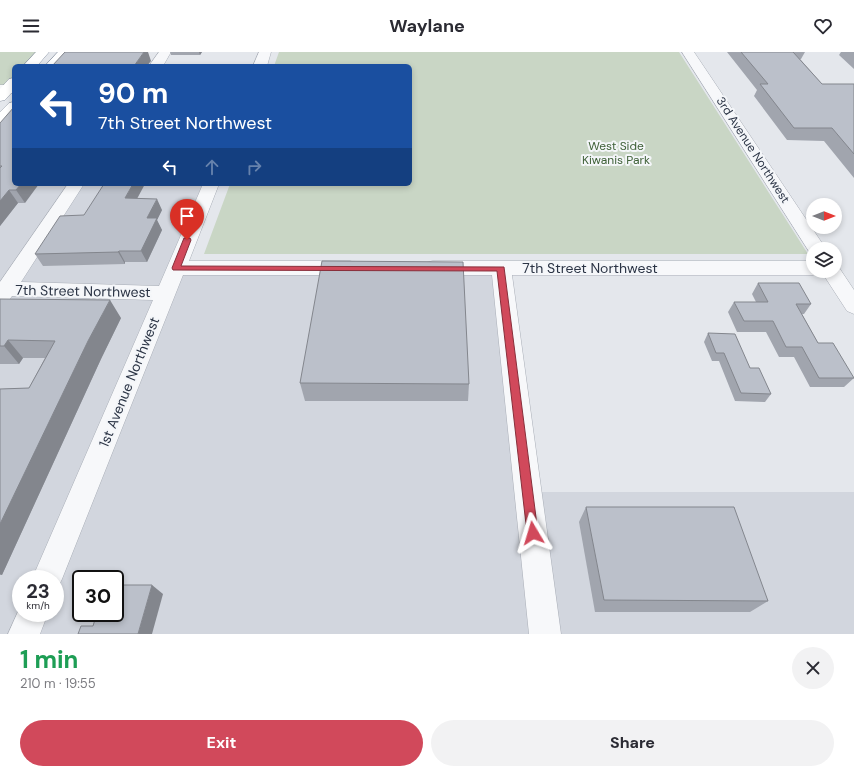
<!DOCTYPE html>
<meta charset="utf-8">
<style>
body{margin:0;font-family:"DM Sans",sans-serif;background:#f2f2f3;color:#2b2b33;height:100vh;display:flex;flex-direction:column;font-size:15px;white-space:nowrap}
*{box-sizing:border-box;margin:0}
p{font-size:13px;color:#7c7c81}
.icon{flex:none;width:22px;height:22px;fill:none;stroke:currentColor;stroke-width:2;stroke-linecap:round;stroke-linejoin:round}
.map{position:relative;height:582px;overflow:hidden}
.drawer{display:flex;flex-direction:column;background:#fff;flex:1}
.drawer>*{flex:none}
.hud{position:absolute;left:12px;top:12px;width:400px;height:122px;border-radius:6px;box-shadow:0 2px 6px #0003;background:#1a4fa0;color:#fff;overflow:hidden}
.needle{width:26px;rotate:90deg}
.buttons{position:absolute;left:806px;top:146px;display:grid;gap:8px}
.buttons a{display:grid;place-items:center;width:36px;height:36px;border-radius:50%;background:#fff;box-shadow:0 2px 6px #0003;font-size:20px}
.speed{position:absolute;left:12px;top:518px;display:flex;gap:8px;font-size:20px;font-weight:700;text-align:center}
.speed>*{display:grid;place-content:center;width:52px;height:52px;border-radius:50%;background:#fff;box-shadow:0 2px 6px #0003;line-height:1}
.speed small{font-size:10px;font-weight:400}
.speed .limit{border:2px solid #111;border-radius:6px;background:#fff;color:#111}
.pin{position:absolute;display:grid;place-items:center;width:34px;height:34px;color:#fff;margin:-41px -17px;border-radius:50% 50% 50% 0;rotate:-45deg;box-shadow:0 0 4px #0007}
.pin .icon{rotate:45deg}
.me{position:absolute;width:44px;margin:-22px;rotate:353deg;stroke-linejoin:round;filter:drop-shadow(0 0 3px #0008)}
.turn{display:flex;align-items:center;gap:14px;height:84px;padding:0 20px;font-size:18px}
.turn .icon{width:52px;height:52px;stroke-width:2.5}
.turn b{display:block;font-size:28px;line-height:34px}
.lanes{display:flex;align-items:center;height:38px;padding:0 20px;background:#0003;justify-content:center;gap:20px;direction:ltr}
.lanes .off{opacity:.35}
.round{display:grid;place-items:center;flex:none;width:42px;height:42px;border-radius:21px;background:#f2f2f3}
.headline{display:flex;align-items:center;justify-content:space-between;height:68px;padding:0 20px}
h1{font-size:24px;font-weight:700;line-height:30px;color:#1e9e55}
.action{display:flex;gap:8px;margin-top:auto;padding:8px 20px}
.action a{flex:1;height:46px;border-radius:24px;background:#d1495b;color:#fff;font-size:16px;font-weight:700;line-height:46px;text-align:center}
.action a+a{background:#f2f2f3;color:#2b2b33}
header{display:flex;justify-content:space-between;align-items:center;height:52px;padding:0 20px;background:#fff;font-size:18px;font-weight:700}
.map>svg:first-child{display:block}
.built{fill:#d2d6de;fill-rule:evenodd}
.green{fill:#c9d6c5}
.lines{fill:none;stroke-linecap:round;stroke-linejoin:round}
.minor-casing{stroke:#a9aeb7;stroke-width:1}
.highway-casing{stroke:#8b94a3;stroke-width:1}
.minor{fill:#f7f8fa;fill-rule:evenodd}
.highway{fill:#fff;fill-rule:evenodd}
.wall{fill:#a1a5ae}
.shaded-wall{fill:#83868d}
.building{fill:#bbc0ca;stroke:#83868d}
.route{fill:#d1495b;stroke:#882f3b}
.labels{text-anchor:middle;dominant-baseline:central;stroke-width:4;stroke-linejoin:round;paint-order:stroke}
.far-park-label{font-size:12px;fill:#3f6138;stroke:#f4f6f9}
.far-street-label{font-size:12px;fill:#2b3445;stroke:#f4f6f9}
.street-label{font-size:14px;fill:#2b3445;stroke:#f4f6f9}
</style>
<header><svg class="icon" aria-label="menu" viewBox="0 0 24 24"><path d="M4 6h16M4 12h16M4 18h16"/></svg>Waylane<svg class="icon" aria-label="heart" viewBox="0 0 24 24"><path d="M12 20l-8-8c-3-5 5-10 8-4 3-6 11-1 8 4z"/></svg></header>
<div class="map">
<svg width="854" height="582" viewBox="0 0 854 582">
<rect width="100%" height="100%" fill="#e4e7ec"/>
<path class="built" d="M0,69L14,132H211L176,216H501L528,440H854V582H0ZM21,527H55V561H21ZM81,527H115V561H81Z"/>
<g class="green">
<path d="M0,0H43L30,14H14V30L0,37Z"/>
<path d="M279,0H679L808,202H204L230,132H410V14H274Z"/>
</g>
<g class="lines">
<defs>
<g id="minor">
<path d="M159,0H171L163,14H149Z"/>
<path d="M259,0H271L267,14H253Z"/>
<path d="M682,0H694L826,197H813V202L810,201Z"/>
<rect x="0" y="33" width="14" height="8"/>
<path d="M68,132H84L21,230L159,234L203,132H219L189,209H350L357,211L360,216L357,221L350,223H183L62,527L57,537L55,538V527H32L153,248L12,244L7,251L0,253V230Z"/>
<path d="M433,209H813V219H821L813,223H512L561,582H529L492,223H433L426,221L423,216L426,211Z"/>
<path d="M835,213L838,214L854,238V262L847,259L821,219H835Z"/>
<path d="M21,553V561H48L40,582H8Z"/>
</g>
<g id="highway">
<path d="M36,0H49L37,14H23Z"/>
<path d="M58,0H71L59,14H45Z"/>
<path d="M14,26V38L5,48L0,49V37L9,27Z"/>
<path d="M14,50V63L5,72L0,73V60L9,51Z"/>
</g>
</defs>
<use href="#minor" class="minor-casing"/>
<use href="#highway" class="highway-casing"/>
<use href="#minor" class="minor"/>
<use href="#highway" class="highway"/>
</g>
<g class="wall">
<path d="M170,0H202L200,3H171Z"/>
<path d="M727,0H805L801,7H800L822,32H854V126L824,89L787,88L754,44L757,38Z"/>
<path d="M841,0H854V17L839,3Z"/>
<path d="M0,71L25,151H18L0,174Z"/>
<path d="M137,147L162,158L157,168L162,178L147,210H125V212L43,214L35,202Z"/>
<path d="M758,231L811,252L804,262H802L818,291L854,326L844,335H810L794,305H779L766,280H737L728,260L734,250H756L752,242Z"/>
<path d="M0,247L121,266L101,307L2,523H0V337L29,336L45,306H23L19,312H0Z"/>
<path d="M708,281L750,316L771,342L765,350L735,349L719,309H712L704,290Z"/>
<path d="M300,331L469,332L468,349H305Z"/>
<path d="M586,455L768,549L750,560H595L579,470Z"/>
</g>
<g class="shaded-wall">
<path d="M144,0H148L151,9L147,14H134Z"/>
<path d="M199,0H202L200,3Z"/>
<path d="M21,132H39L25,151L16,138Z"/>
<path d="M133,132H145L131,158L125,146Z"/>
<path d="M9,138L18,151L0,174V149Z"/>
<path d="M157,147L162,158L157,168L162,178L147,210L141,199L147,166Z"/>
<path d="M119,199L125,210V212L118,200Z"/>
<path d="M110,248L121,266L101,307L2,523L0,522V472L88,289Z"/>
<path d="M8,288L23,306L19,312L4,294Z"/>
<path d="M152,533L163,542L152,582H138Z"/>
</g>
<g class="building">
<path d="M65,0H144L134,14H52Z"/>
<path d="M741,0H793L822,32H854V102L832,76H794L760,32H768Z"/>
<path d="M14,55V132H21L16,138H9L0,149V116L2,114H0V71Z"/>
<path d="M104,132H133L125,146L157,147L147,166H157L141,199H119L118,200L35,202L60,164L84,163Z"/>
<path d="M322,209L463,210L469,332L300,331Z"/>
<path d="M758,231H799L811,252H796L818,291H833L854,326H819L802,295H786L773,269H744L734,250H768Z"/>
<path d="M0,247L110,248L88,289L0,472V337L29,336L55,289L8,288L4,294H0Z"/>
<path d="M708,281L735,282L750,316H759L771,342L741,341L724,301H716Z"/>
<path d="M586,455H734L768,549L604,548Z"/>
<path d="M115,533H152L138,582H78L81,574H93L97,561H115Z"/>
</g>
<path class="route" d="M184,186H190L191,188L181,214L504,215L538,481L537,485L533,487L528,485L527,481L497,219L173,218L172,216Z"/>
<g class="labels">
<g class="far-park-label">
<text x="616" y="94">West Side<tspan x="616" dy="14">Kiwanis Park</tspan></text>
</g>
<g class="far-street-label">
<text transform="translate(753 98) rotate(57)">3rd Avenue Northwest</text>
</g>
<g class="street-label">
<text x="590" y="216">7th Street Northwest</text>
<text transform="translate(83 239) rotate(1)">7th Street Northwest</text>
<text transform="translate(129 330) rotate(-68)">1st Avenue Northwest</text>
</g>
</g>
</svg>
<div class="buttons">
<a><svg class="needle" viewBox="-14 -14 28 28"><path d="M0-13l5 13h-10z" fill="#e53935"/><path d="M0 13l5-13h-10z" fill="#7c7c81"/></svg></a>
<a><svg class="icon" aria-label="layers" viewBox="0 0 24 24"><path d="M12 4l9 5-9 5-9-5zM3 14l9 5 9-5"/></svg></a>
</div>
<div class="speed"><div>23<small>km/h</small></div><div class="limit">30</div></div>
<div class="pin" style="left:187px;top:188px;background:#d93025"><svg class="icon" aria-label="arrive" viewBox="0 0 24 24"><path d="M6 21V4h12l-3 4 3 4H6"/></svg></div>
<svg class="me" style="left:533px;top:481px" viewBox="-20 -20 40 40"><path d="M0-17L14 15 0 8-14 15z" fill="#d1495b" stroke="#fff" stroke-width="4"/></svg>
<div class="hud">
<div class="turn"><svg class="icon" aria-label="left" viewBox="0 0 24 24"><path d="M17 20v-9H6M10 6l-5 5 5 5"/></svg><div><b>90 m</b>7th Street Northwest</div></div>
<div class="lanes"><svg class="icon" aria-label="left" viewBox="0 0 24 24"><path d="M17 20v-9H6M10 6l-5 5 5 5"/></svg><svg class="icon off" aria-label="ahead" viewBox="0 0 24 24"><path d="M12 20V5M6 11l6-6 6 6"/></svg><svg class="icon off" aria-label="right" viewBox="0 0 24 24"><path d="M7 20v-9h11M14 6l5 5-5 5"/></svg></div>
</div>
</div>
<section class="drawer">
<div class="headline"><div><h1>1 min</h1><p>210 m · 19:55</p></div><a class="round"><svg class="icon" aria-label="close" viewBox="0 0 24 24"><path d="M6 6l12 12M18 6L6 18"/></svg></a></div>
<div class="action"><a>Exit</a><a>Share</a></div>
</section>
